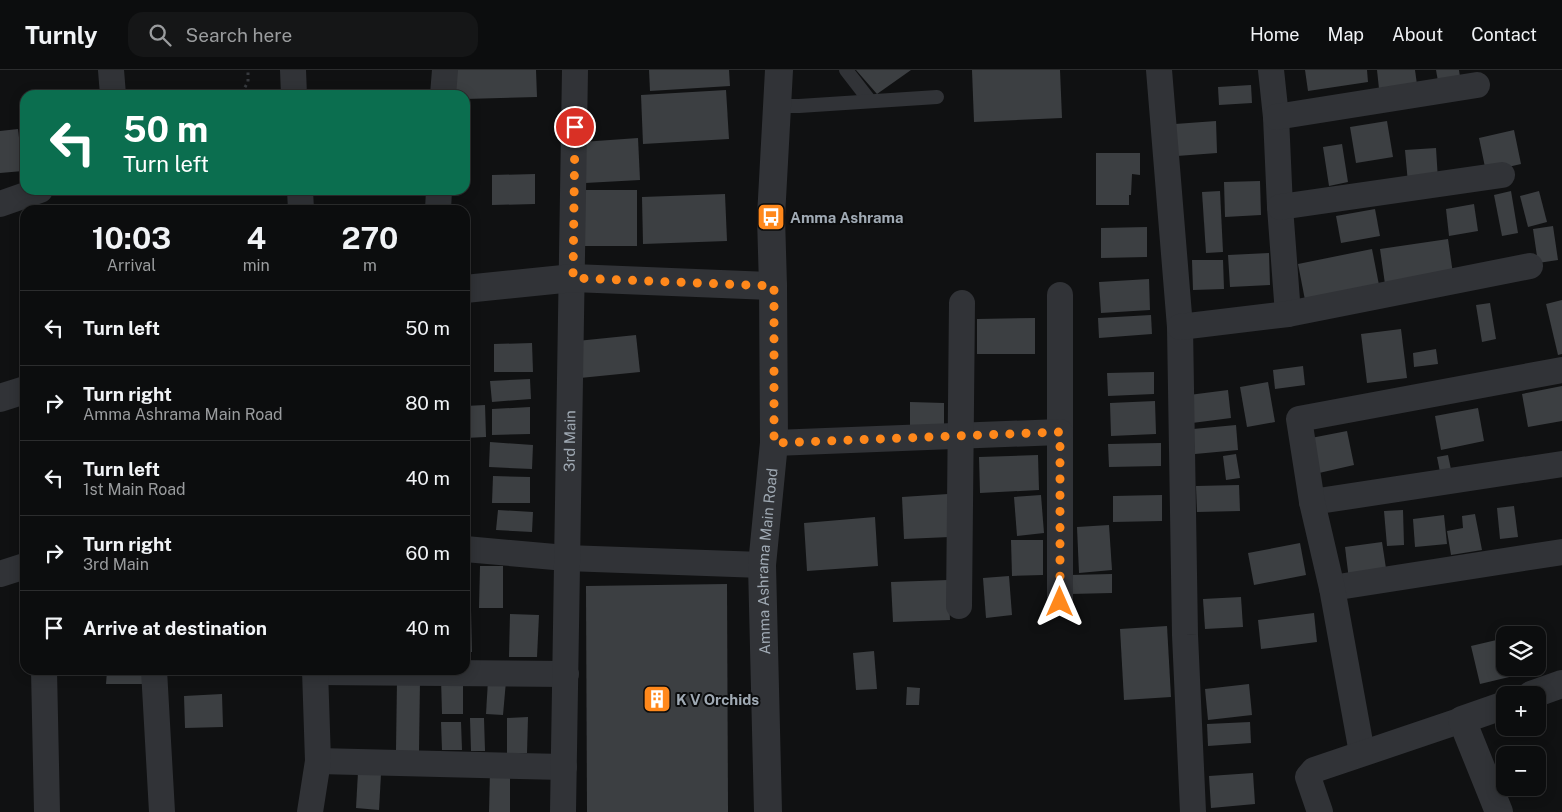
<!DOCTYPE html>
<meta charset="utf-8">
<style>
body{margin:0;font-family:"Public Sans",sans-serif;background:#151617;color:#f1f3f6;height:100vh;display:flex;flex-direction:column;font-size:19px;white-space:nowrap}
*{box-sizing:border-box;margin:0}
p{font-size:16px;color:#9a9c9e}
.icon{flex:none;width:28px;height:28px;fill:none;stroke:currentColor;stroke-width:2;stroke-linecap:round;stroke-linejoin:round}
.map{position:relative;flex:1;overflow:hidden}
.panel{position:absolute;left:20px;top:135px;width:450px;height:470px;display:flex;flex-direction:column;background:#0c0d0e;border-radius:15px;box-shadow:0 2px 12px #0003,0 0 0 1px #2c2d2e}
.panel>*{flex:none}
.banner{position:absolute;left:20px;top:20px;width:450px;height:105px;border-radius:15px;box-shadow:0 2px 12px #0003,0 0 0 1px #2c2d2e;background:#0b6e4f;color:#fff;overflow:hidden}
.fabs{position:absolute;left:1496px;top:556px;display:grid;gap:10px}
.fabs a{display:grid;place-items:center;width:50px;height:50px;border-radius:10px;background:#0c0d0e;box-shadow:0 2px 12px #0003,0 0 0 1px #2c2d2e;font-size:25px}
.pin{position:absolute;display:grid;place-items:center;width:42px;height:42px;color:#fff;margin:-21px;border:2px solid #fff;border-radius:50%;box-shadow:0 1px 5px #0007}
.me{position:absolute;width:55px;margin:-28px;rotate:0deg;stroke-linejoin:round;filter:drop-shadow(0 0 4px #0008)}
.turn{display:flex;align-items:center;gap:18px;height:105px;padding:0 20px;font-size:22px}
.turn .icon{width:65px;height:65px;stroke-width:2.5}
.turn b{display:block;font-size:35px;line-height:42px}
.eta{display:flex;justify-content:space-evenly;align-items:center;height:85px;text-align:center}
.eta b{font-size:30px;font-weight:700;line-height:35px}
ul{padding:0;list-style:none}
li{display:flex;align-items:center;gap:15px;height:75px;padding:0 20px;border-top:1px solid #2c2d2e}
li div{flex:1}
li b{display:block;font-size:19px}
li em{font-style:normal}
header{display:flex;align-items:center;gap:30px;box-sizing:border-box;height:70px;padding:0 25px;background:#0c0d0e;border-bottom:1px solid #2c2d2e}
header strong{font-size:24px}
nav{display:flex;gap:28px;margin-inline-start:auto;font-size:18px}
.search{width:350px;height:45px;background:#151617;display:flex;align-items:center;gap:12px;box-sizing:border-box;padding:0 18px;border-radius:15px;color:#9a9c9e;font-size:19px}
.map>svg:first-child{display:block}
.building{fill:#3c3f42}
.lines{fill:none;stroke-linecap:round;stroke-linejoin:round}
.path{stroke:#373a3e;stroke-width:3;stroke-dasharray:2.5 4;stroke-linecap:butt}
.service{stroke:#313337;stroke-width:14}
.minor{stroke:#313337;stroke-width:26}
.tertiary{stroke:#313337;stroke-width:28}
.route{stroke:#ff881b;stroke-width:9;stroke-dasharray:0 16.2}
.labels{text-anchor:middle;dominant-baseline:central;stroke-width:4;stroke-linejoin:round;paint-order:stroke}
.poi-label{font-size:15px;font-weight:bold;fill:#a0aab4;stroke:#0b0c0d;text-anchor:start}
.street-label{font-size:15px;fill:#a0aab4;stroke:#0b0c0d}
</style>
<header>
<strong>Turnly</strong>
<div class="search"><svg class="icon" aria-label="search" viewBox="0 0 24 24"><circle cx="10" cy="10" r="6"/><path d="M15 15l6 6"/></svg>Search here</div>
<nav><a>Home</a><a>Map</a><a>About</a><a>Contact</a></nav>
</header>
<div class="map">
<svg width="1562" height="742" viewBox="0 0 1562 742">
<rect width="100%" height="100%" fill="#101112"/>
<g class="building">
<path d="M450,0H536L537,27L465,29V25H450Z"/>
<path d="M649,0H729L730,16L650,21Z"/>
<path d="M856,0H911L877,24Z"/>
<path d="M972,0H1060L1062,48L974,52Z"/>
<path d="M1305,0H1367L1368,12L1308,21Z"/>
<path d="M1377,0H1415L1418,22L1380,28Z"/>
<path d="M1436,0H1459L1461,13L1439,17Z"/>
<path d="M1251,15L1252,33L1219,35L1218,17Z"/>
<path d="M726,20L729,69L643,74L641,25Z"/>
<path d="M1216,51L1217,83L1177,86L1175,54Z"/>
<path d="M1387,51L1393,87L1356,93L1350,57Z"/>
<path d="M18,59L23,101L0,103V61Z"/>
<path d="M1514,60L1521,94L1486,102L1479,68Z"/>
<path d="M638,68L640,110L585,113L582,72Z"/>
<path d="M1342,74L1348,112L1329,116L1323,77Z"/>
<path d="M1436,78L1438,110L1408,113L1405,80Z"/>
<path d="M1096,83H1140V105L1132,104L1131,125H1129V135H1096Z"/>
<path d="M535,104V134L492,135V105Z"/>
<path d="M1260,111L1261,145L1225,147L1224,112Z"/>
<path d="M579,120H637V176H578Z"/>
<path d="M1220,121L1223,182L1206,183L1202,122Z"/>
<path d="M1511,121L1518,163L1502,166L1494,125Z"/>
<path d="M1539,121L1547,152L1528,157L1520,126Z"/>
<path d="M725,124L727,171L643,174L642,127Z"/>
<path d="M1474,134L1478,161L1449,166L1446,139Z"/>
<path d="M1375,139L1380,166L1341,173L1336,146Z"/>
<path d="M1553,156L1558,190L1538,193L1533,159Z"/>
<path d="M1147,157V187L1101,188V158Z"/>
<path d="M1448,169L1454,211L1386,221L1380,179Z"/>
<path d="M1372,179L1379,215L1305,230L1298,194Z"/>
<path d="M1269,183L1270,215L1230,217L1228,185Z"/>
<path d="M1192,190H1223L1224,219L1193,220Z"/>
<path d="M1149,209L1150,240L1101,243L1099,212Z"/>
<path d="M1562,230V284L1558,285L1546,234Z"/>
<path d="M1490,233L1496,269L1482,272L1476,235Z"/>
<path d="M1151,245L1152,264L1099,268L1098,248Z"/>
<path d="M1035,248V284H977V249Z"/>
<path d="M1401,259L1407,308L1367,313L1361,264Z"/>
<path d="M636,265L640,302L580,308L577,271Z"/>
<path d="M532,273L533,302H494V274Z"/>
<path d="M1436,279L1438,294L1414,297L1413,283Z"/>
<path d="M1303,296L1305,315L1275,319L1273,300Z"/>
<path d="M1154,302V324L1108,326L1107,303Z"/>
<path d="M530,309L531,329L492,332L490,311Z"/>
<path d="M1268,312L1275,352L1247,357L1240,317Z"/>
<path d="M1562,316V351L1528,357L1522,324Z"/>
<path d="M1228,320L1231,348L1192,353L1189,325Z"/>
<path d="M1155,331L1156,364L1111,366L1110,333Z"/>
<path d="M910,332L944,333V361H910Z"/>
<path d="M485,335L486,367L465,368V336Z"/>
<path d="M530,337V364L492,365V339Z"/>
<path d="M1478,338L1484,371L1441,380L1435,346Z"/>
<path d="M1236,355L1238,380L1195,384L1193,359Z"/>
<path d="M1347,361L1354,395L1319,403L1311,368Z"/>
<path d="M490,372L533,375L532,399L489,397Z"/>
<path d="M1161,373V396L1109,397L1108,374Z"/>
<path d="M1236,384L1240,408L1226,410L1223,386Z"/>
<path d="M1038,385L1039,420L980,423L979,387Z"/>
<path d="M1448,385L1453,409L1442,412L1437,387Z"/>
<path d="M493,406L530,407V433H492Z"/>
<path d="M1239,415L1240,441L1197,442L1196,416Z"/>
<path d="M948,424L950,467L904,469L902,427Z"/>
<path d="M1041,425L1044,463L1017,466L1014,427Z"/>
<path d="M1162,425V451L1113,452V426Z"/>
<path d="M1514,436L1518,467L1500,469L1497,438Z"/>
<path d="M498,440L533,442L532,462L496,460Z"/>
<path d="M1403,440L1404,475L1387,476L1384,441Z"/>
<path d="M1475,444L1482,480L1451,485L1447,461L1463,458L1462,446Z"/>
<path d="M1444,445L1447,474L1415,477L1413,449Z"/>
<path d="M875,447L878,496L807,501L804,453Z"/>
<path d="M1109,455L1112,500L1079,503L1077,457Z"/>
<path d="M1011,470H1043V505L1012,506Z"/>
<path d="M1382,472L1387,505L1349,510L1345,477Z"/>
<path d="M1300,473L1306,505L1254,515L1248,483Z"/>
<path d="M480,496H503V538H479Z"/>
<path d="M1112,504V523L1070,524V505Z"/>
<path d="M1009,506L1012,545L986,548L983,508Z"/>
<path d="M948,510L950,550L893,552L891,512Z"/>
<path d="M727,514L728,742H587L586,516Z"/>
<path d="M1241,527L1243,557L1205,559L1203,529Z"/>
<path d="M465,540H471L472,582H465Z"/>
<path d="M1314,543L1317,572L1261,579L1258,550Z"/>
<path d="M510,544L539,545L537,587H509Z"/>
<path d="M1167,556L1171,627L1124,630L1120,559Z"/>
<path d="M1505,568V598H1525L1526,603L1480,614L1471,576Z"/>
<path d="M874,581L877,619L856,620L853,583Z"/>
<path d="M147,600L148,614H106L107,601Z"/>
<path d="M441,608H463V644H442Z"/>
<path d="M397,610H420L419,681H396Z"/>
<path d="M488,610L506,611L503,645L486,644Z"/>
<path d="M1249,614L1252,645L1208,650L1205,619Z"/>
<path d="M907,617L920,618L919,635H906Z"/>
<path d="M222,624L223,657L185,658L184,626Z"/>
<path d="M528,647L527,683H507V648Z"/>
<path d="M470,648H484L485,681H471Z"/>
<path d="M441,652H461L462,680H442Z"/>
<path d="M1250,652L1251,673L1208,676L1207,654Z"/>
<path d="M490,701H510V742H489Z"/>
<path d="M358,702L381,704L379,740L356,738Z"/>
<path d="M1253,703L1255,734L1211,738L1209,706Z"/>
</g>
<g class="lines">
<path class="path" d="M236,25L241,24L248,12V0"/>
<g class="service">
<path d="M846,0L870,31"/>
<path d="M777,36H799L937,27"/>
</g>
<g class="minor">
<path d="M111,0L113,25"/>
<path d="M293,0L294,25"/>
<path d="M1159,0L1180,257L1185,565L1193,742"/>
<path d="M1271,0L1276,47L1280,137L1288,244"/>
<path d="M443,25L445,0"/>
<path d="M1276,47L1477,15"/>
<path d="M300,120L301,140"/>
<path d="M0,134L40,120"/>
<path d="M1280,137L1502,105"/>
<path d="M438,140L439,120"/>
<path d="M1060,225V532"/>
<path d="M1180,257L1288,244L1530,196"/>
<path d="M774,373L1060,362"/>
<path d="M1312,432L1562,394"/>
<path d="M465,479L566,488L762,495"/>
<path d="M0,504L25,496"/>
<path d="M1332,518L1562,482"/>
<path d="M959,536L962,233"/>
<path d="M44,600L47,742"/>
<path d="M154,600L162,742"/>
<path d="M315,602L566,604"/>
<path d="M1362,683L1332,518L1312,432L1299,349L1562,300"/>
<path d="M318,691L564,697"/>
<path d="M310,742L318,691L315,600"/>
<path id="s1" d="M563,742L575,0"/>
<path d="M1320,742L1308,707L1314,700L1462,650"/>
</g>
<g class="tertiary">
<path d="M465,219L573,208L773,216"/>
<path d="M0,328L25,320"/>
<path d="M1531,625L1562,614"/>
<path id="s2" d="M768,742L762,495L774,373L773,216L771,147L779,0"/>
<path d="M1499,742L1462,650L1505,635"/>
</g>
</g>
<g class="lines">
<path class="route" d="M575,57L573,208L774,216V373L1060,362V532"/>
</g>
<defs>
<symbol id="bus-square" viewBox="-11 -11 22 22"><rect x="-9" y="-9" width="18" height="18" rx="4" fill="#ff881b" stroke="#0b0c0d"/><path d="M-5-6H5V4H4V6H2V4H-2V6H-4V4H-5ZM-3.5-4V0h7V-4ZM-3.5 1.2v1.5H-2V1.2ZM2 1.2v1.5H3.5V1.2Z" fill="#fff"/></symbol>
<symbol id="building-square" viewBox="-11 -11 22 22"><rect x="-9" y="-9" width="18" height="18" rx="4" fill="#ff881b" stroke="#0b0c0d"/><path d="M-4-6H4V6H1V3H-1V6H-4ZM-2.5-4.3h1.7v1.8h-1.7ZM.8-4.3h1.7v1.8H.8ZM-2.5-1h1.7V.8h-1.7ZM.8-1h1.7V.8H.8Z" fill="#fff"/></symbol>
</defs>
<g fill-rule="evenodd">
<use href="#bus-square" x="755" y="131" width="32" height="32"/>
<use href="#building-square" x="641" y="613" width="32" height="32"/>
</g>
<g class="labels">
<g class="poi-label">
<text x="790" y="147">Amma Ashrama</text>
<text x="676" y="629">K V Orchids</text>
</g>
<g class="street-label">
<text stroke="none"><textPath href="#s1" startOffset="371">3rd Main</textPath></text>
<text stroke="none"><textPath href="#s2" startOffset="251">Amma Ashrama Main Road</textPath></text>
</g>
</g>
</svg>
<div class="fabs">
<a><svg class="icon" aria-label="layers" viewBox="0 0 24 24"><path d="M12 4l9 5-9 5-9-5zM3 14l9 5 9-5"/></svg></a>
<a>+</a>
<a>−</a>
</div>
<div class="pin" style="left:575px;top:57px;background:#d93025"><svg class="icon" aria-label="arrive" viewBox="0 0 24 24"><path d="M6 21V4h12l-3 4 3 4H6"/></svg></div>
<svg class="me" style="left:1060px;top:532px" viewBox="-20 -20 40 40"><path d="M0-17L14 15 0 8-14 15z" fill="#ff881b" stroke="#fff" stroke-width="4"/></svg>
<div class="banner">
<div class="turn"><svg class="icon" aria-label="left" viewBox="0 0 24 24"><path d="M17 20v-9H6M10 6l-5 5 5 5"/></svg><div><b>50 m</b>Turn left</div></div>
</div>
<section class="panel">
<div class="eta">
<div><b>10:03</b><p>Arrival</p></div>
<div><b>4</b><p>min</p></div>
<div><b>270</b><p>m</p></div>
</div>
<ul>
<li><svg class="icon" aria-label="left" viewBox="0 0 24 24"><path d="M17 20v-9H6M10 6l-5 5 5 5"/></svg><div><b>Turn left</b></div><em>50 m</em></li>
<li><svg class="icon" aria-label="right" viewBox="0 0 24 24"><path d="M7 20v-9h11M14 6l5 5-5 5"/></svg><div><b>Turn right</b><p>Amma Ashrama Main Road</p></div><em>80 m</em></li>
<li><svg class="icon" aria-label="left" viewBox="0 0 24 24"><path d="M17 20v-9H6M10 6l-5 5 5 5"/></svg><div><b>Turn left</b><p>1st Main Road</p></div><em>40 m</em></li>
<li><svg class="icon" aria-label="right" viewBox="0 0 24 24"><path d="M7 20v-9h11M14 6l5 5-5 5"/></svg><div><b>Turn right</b><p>3rd Main</p></div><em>60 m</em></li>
<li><svg class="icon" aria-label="arrive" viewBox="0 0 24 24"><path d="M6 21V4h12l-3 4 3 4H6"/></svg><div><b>Arrive at destination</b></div><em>40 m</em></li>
</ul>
</section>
</div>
